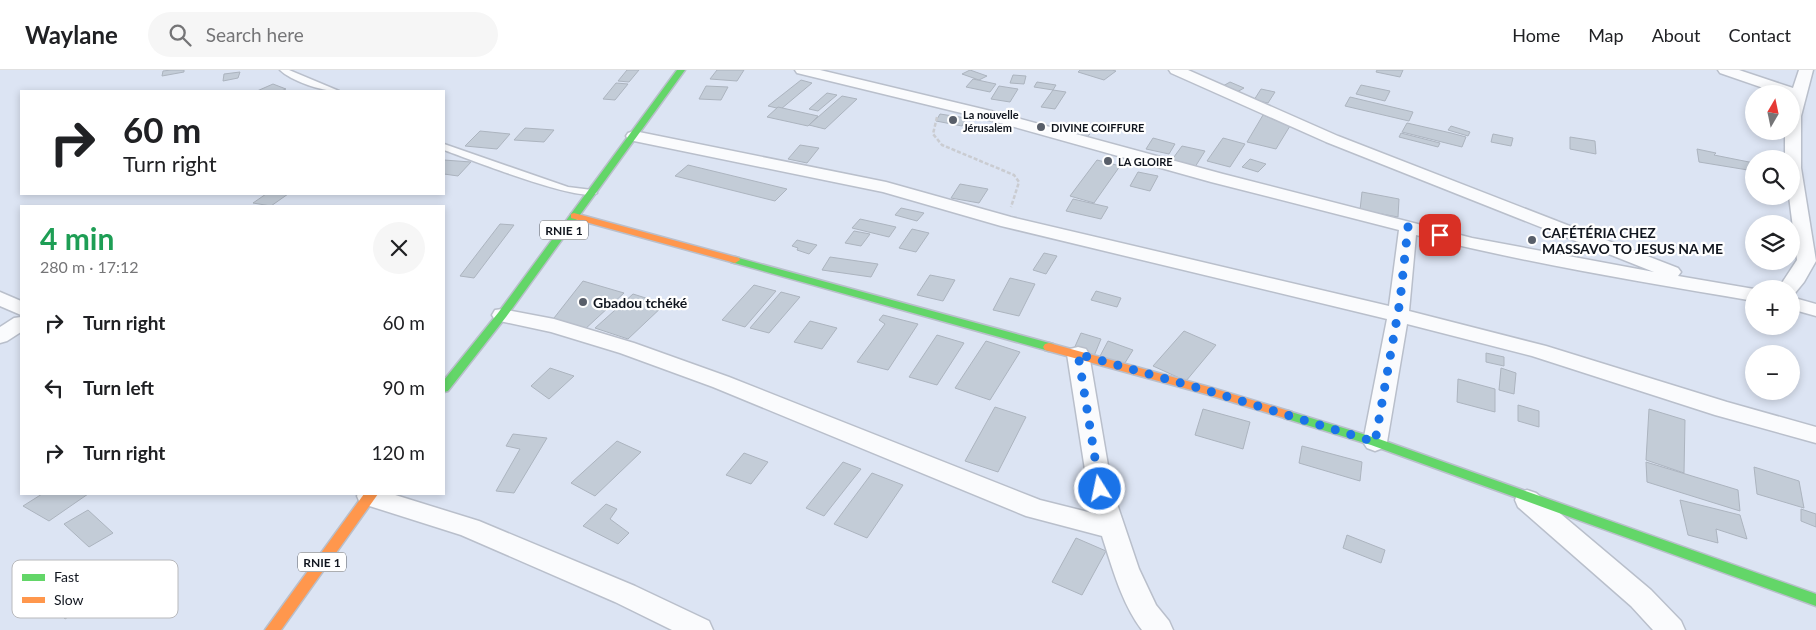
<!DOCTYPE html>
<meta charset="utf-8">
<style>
body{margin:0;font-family:Lato,sans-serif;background:#f6f6f6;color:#202124;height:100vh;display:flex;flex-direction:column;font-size:19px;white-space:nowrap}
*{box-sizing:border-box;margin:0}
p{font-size:16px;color:#757577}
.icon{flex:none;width:28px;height:28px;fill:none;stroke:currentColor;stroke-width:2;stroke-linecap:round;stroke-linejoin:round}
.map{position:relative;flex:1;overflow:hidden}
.drawer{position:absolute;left:20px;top:135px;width:425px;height:290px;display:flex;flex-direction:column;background:#fff;border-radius:0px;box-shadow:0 2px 8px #0003}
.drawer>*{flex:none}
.top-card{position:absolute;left:20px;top:20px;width:425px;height:105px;border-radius:0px;box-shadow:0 2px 8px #0003;background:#fff;color:#202124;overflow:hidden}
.needle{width:32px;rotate:9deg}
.controls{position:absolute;left:1745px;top:15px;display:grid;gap:10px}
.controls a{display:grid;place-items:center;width:55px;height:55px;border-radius:50%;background:#fff;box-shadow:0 2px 8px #0003;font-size:25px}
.pin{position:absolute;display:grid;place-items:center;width:42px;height:42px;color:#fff;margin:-21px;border-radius:10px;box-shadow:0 2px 8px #0006}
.me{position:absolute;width:55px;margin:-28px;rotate:350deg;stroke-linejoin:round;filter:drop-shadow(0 0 4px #0008)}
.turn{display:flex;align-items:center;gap:18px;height:105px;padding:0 20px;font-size:22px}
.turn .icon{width:65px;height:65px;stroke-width:2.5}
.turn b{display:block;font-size:35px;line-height:42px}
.round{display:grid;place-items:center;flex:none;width:52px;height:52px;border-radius:26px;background:#f6f6f6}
.summary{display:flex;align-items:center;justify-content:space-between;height:85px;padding:0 20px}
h1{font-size:30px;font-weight:700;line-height:38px;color:#1e9e55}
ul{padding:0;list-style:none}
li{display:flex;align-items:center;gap:15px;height:65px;padding:0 20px}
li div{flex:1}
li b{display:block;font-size:19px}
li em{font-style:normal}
header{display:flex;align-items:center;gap:30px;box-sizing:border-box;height:70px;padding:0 25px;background:#fff;border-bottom:1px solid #e0e0e0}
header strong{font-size:24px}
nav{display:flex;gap:28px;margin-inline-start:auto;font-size:18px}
.search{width:350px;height:45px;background:#f6f6f6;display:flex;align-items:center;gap:12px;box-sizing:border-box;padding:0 18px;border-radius:28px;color:#757577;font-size:19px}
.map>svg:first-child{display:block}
.building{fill:#c3ccd7;stroke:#acb4bf}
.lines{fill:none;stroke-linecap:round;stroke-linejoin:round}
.lane-casing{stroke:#b9bfcb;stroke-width:3}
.street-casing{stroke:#b9bfcb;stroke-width:3}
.fast-casing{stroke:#b9bfcb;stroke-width:3}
.slow-casing{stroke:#b9bfcb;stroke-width:3}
.path{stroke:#caccd1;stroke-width:2.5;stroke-dasharray:4 2;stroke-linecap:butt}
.lane{fill:#fafbfd;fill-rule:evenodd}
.street{fill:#fafbfd;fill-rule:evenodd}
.fast{fill:#63d668;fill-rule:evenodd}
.slow{fill:#ff974d;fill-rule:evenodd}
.route{stroke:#1a73e8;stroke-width:9;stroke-dasharray:0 16.2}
.poi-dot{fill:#585e69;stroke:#fff;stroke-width:2}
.labels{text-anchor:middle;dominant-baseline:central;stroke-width:4.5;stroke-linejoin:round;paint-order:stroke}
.far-poi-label{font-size:11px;font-weight:bold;fill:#11161f;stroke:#fff;text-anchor:start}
.shield{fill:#fff;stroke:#585c62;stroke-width:1}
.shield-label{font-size:12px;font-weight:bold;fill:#11161f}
.poi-label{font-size:14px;font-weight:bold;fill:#11161f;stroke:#fff;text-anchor:start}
.key{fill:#fff;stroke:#b8b9bc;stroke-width:1}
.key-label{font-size:14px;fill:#11161f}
</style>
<header>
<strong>Waylane</strong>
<div class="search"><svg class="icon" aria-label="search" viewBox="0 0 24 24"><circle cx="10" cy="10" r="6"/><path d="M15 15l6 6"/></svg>Search here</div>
<nav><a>Home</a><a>Map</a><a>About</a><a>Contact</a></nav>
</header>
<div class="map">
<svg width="1816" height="560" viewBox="0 0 1816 560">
<rect width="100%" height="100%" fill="#dce4f3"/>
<g class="building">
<path d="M171,0H184V2L162,6L163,1Z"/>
<path d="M627,0H639L629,12L618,11Z"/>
<path d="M717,0H744L737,11L710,9Z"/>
<path d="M970,0L987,6L979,10L962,4Z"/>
<path d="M1080,0H1112L1116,1L1104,10L1078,2Z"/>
<path d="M1377,0H1403L1400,7L1376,2Z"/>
<path d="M240,2L238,8L223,11L224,4Z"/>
<path d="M1013,5L1026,6L1024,14L1010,13Z"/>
<path d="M973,9L996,14L990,22L966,17Z"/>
<path d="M801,10L812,13L781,39L768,36Z"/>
<path d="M1037,12L1056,15L1053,20L1034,17Z"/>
<path d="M1230,12L1244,18L1237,22L1223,16Z"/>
<path d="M616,13L628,14L615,30L603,29Z"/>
<path d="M273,14L286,19L281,21H257Z"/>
<path d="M1361,15L1390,21L1385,31L1356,24Z"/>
<path d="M706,16L728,17L721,30L699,29Z"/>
<path d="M999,16L1018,19L1010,32L991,29Z"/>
<path d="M1261,19L1275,22L1268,33L1254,30Z"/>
<path d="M1053,20L1066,22L1055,39L1041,37Z"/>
<path d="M827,23L837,25L818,41L809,39Z"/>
<path d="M842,26L857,29L825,59L809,55Z"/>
<path d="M1350,27L1413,42L1409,51L1345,36Z"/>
<path d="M778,37L818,46L808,56L767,47Z"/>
<path d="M940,44L966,48L962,56L936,51Z"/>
<path d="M1263,45L1290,56L1276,79L1247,72Z"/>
<path d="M1407,53L1451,63L1466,67L1462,77L1402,62Z"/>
<path d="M1451,56L1470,62L1468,66L1448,60Z"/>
<path d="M525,58L554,60L544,72L514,70Z"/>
<path d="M1067,58L1090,64L1083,72L1060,66Z"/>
<path d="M480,61L510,64L497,79L465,76Z"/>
<path d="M1401,63L1440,73L1438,77L1399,67Z"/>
<path d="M1493,64L1513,68L1511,76L1491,72Z"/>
<path d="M1570,67L1595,71L1596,84L1570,79Z"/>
<path d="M1153,68L1175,74L1169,84L1146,79Z"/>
<path d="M1223,68L1245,74L1230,97L1207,91Z"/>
<path d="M800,75L819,78L807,93L788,89Z"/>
<path d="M1182,76L1205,81L1195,97L1171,91Z"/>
<path d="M1697,79L1716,83L1714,85L1754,93V101L1699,92Z"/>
<path d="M1250,89L1266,94L1258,102L1242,97Z"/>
<path d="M444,90L471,92L458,106L444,104Z"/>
<path d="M1097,90L1120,96L1094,133L1070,126Z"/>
<path d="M688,95L787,119L775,131L675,106Z"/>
<path d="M1138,102L1158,106L1150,121L1130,116Z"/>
<path d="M960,114L988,119L979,133L951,128Z"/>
<path d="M1362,122L1399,129L1398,147L1360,140Z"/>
<path d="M266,124H288L271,136L253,133Z"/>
<path d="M1073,129L1108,137L1101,149L1066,141Z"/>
<path d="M901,138L924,143L917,151L895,145Z"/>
<path d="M860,149L896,157L889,167L852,158Z"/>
<path d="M500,154L514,155L474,208L460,206Z"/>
<path d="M912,159L929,163L916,182L899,178Z"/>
<path d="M854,161L870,164L861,176L845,173Z"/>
<path d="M797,170L817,175L809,184L797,180L798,178L792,176Z"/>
<path d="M1044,183L1057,186L1046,204L1033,200Z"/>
<path d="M830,187L878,194L871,207L822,200Z"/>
<path d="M930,205L955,210L943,231L917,225Z"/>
<path d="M1010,208L1035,214L1019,246L993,240Z"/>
<path d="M583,211L624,223L583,261L554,248Z"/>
<path d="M754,215L776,221L745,257L722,250Z"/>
<path d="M1096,221L1121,228L1117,237L1091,230Z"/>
<path d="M781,222L800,227L769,263L750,258Z"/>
<path d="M633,224L665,234L628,269L595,258Z"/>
<path d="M883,245L918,254L888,300L857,292L885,254L879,250Z"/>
<path d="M810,251L837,258L822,279L794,272Z"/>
<path d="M1184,261L1216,275L1186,311L1153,296Z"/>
<path d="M1081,263L1101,269L1094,286L1073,281Z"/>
<path d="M937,265L964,273L937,315L909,307Z"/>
<path d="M986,271L1020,282L990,330L955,318Z"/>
<path d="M1108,271L1133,280L1123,296L1099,288Z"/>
<path d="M1486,283L1504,287V296L1486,292Z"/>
<path d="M550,298L574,306L549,329L531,316Z"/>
<path d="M1501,298L1516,303L1514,324L1499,320Z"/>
<path d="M1458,309L1495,319V342L1457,332Z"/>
<path d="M1518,335L1539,341V357L1518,351Z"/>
<path d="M995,337L1026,347L998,402L965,391Z"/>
<path d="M1203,339L1250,352L1243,379L1195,365Z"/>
<path d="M1649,339L1685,350L1684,403L1646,390Z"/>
<path d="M513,364L547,368L514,423L496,421L520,379L506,376Z"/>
<path d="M617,371L641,382L595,426L571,413Z"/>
<path d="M1302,376L1362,392L1360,411L1299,393Z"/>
<path d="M744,383L768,392L751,414L726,405Z"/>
<path d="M843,392L861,399L824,446L806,438Z"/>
<path d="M1646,392L1738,420L1740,441L1647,412Z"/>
<path d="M1754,397L1799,411L1804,438L1757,424Z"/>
<path d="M872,403L903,415L867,468L834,454Z"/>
<path d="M42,424H88L49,451L23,436Z"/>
<path d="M1680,430L1740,445L1747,469L1716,459L1718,473L1688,465Z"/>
<path d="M606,434L617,439L610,449L629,463L618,474L583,456Z"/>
<path d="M1801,439L1816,444V457L1801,451Z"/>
<path d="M88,440L113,463L89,477L64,454Z"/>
<path d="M1347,465L1385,480L1381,493L1343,478Z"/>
<path d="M1076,468L1106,481L1082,525L1052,512Z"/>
<path d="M105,505L116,517L65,549L53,536Z"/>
</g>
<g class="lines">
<defs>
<g id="lane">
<path d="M280,0H289L339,21C324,22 291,11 280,0Z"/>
<path d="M444,74L568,117L592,120L597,123C583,134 466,88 444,80Z"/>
</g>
<g id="street">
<path d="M795,0H820L991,41L1223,104L1472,168L1654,202L1326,72L1171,3L1169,0H1188L1338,66L1678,198L1681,202L1678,206L1754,219V231C1641,212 1527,193 1416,165L1409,241L1546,276L1727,332L1816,357V373L1715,345L1532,286L1407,254L1387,372L1383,378L1375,381L1367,378L1363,372L1387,249L1001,156L883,122L634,71L628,69L626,66L628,63L634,61L886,112L1011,147L1389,236L1399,160L1211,112L982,48L797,3Z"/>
<path d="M1718,0H1739L1793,18L1799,0H1813L1801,46V98L1816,191L1804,212L1795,223L1791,224V219H1778L1797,190L1789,126H1791V89H1785V61H1791V24H1781L1720,3Z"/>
<path d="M0,222L21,231V245L0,236Z"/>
<path d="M1791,227L1816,234V246L1791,239Z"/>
<path d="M502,239L554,249L634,273L729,307L1040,430L1096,444L1088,419L1067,284L1070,279L1078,277L1086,279L1089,284L1112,419L1139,499L1156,535L1169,551L1173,560H1142C1122,534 1112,497 1102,466L1026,446L713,317L620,283L551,262L495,250L492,245L495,240Z"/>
<path d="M21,247V262L7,271L0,273V257L14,248Z"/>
<path d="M1527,420L1536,423L1651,520L1681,551L1685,560H1653L1631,536L1518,437L1515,430L1518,423Z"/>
<path d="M358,424H392L479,451L635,516L709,551L713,560H672L615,532L461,465L360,433L357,426Z"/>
</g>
<g id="fast">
<path d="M677,0H685L506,247L448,321L444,322V310L498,243Z"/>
<path d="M735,187L1053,274L1055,277L1049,281L731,192L730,190L731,188Z"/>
<path d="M1288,341L1379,369L1816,524V536L1371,375L1284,348L1282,345L1284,342Z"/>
</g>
<g id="slow">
<path d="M574,143L739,188L740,190L735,193L571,148V144Z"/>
<path d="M1049,273L1209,317L1292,342L1294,345L1292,348L1288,349L1206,324L1045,280L1043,277L1045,274Z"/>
<path d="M364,424H378L281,560H265Z"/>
</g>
</defs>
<use href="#lane" class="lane-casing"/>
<use href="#street" class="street-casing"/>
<use href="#fast" class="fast-casing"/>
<use href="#slow" class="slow-casing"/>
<path class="path" d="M937,47L933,64L942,75L1014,105L1019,112L1011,137"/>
<use href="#lane" class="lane"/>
<use href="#street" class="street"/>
<use href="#fast" class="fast"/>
<use href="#slow" class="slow"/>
</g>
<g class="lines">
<path class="route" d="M1100,419L1078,284L1209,321L1375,372L1400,231L1408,157L1440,165"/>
</g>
<g class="poi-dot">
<circle cx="953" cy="50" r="5"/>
<circle cx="1041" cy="57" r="5"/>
<circle cx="1108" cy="91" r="5"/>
<circle cx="1532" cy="170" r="5"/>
<circle cx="583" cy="232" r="5"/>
</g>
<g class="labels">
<g class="far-poi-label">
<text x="963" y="44">La nouvelle<tspan x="963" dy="13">Jérusalem</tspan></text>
<text x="1051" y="57">DIVINE COIFFURE</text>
<text x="1118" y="91">LA GLOIRE</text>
</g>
<g class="shield">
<rect x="540" y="150.5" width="48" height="19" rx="4"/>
<rect x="298" y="482.5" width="48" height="19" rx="4"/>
</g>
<g class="shield-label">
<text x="564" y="160">RNIE 1</text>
<text x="322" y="492">RNIE 1</text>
</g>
<g class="poi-label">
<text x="1542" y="162">CAFÉTÉRIA CHEZ<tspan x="1542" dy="16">MASSAVO TO JESUS NA ME</tspan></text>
<text x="593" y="232">Gbadou tchéké</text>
</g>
</g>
<rect x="12" y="490" width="166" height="58" rx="8" class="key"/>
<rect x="22" y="504" width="23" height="7" fill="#63d668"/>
<rect x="22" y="527" width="23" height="6" fill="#ff974d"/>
<g class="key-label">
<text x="54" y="512">Fast</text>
<text x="54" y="535">Slow</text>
</g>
</svg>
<div class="controls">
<a><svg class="needle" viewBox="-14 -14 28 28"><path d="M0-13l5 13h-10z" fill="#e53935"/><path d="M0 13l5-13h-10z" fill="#757577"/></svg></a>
<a><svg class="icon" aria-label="search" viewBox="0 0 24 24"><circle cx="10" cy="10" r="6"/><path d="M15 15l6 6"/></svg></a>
<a><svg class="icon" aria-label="layers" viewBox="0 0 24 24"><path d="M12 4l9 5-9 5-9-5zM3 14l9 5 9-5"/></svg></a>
<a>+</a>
<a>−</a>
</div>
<div class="pin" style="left:1440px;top:165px;background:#d93025"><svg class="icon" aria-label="arrive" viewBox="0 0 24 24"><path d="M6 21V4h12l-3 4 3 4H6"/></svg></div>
<svg class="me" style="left:1100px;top:419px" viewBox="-20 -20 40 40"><circle r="17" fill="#1a73e8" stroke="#fff" stroke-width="3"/><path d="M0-11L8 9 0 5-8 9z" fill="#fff"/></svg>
<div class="top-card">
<div class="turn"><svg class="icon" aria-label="right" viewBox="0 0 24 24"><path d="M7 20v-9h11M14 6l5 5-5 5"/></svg><div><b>60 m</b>Turn right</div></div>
</div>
<section class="drawer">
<div class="summary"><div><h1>4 min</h1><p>280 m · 17:12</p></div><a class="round"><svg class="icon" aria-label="close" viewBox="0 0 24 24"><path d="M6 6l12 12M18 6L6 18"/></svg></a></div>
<ul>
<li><svg class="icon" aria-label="right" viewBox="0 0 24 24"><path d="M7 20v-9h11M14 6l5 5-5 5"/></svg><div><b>Turn right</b></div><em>60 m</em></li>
<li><svg class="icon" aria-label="left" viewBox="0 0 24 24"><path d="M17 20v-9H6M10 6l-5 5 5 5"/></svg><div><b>Turn left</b></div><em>90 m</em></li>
<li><svg class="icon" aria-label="right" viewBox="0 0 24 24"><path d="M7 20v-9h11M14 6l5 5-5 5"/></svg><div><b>Turn right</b></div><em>120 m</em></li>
</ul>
</section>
</div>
